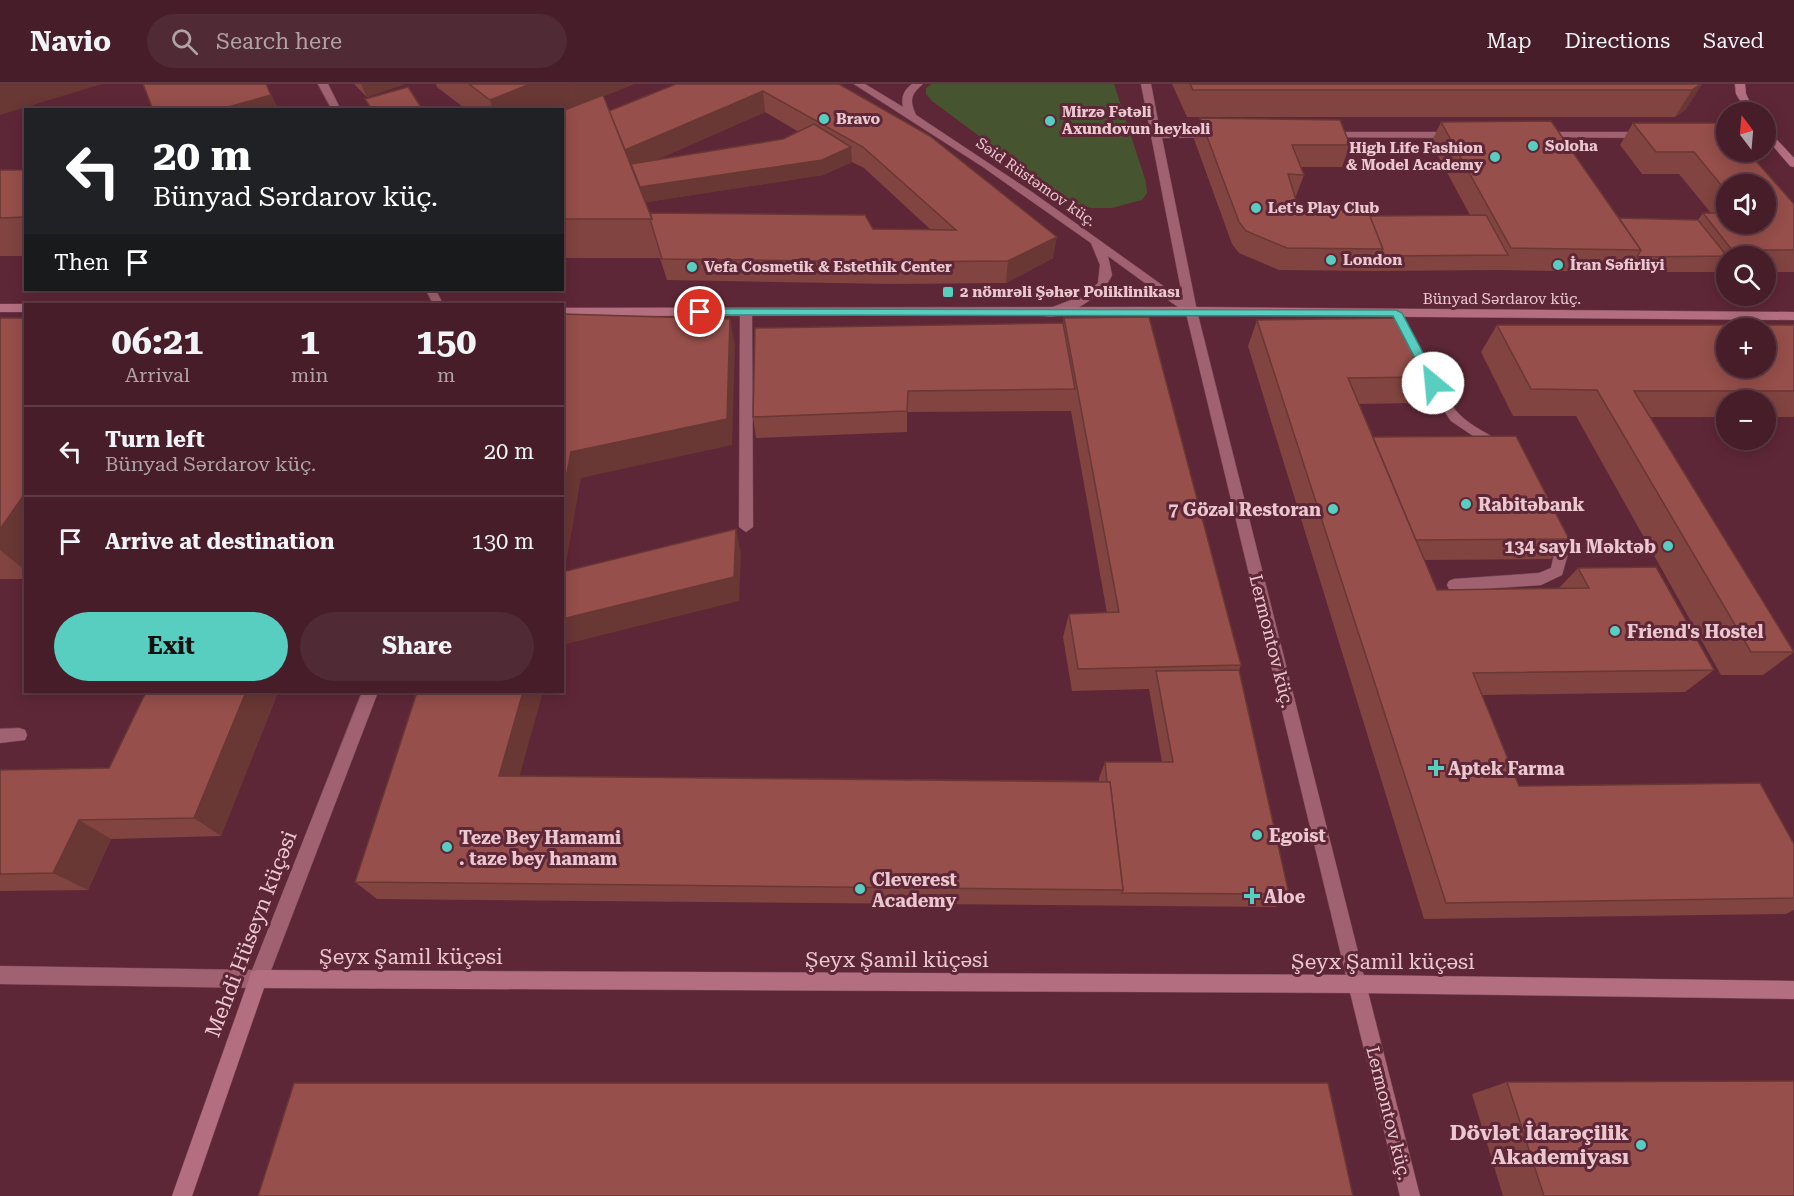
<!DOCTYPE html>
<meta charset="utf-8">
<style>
body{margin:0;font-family:"Roboto Serif",serif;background:#502a35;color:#f1f3f6;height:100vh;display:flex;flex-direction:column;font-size:22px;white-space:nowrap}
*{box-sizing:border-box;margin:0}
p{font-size:20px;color:#b0a2a8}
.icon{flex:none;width:33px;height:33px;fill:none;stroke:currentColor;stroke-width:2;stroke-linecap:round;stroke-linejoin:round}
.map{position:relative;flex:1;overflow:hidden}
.panel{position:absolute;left:24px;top:219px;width:540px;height:390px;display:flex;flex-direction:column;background:#461d29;border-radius:0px;box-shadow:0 3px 15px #0003,0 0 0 2px #5e3b46}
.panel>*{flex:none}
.hud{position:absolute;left:24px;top:24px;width:540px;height:183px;border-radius:0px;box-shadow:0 3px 15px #0003,0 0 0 2px #5e3b46;background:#202124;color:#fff;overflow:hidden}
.needle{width:39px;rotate:344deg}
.tools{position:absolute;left:1716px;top:18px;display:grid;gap:12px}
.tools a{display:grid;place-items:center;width:60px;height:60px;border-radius:50%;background:#461d29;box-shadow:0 3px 15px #0003,0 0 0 2px #5e3b46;font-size:30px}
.pin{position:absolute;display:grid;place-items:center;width:51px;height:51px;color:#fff;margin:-26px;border:3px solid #fff;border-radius:50%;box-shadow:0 2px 6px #0007}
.me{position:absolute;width:66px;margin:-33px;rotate:332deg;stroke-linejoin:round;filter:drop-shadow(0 0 4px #0008)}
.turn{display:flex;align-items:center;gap:21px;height:126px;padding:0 30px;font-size:27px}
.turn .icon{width:78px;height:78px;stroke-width:2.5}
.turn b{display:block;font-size:42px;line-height:51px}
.then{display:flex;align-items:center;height:57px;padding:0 30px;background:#0003;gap:12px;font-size:22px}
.eta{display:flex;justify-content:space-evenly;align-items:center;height:102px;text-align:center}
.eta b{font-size:36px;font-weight:700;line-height:42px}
.action{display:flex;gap:12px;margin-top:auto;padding:12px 30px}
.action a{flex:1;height:69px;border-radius:36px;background:#58cec0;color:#111;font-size:24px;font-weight:700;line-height:69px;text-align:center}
.action a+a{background:#502a35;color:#f1f3f6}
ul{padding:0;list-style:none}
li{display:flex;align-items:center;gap:18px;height:90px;padding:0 30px;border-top:2px solid #5e3b46}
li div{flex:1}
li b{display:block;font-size:22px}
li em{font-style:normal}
header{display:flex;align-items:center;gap:36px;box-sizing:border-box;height:84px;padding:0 30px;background:#461d29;border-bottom:2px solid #5e3b46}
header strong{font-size:28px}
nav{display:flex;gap:33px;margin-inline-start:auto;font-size:21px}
.search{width:420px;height:54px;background:#502a35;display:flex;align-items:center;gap:15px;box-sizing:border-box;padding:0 21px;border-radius:33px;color:#b0a2a8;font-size:22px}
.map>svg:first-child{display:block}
.green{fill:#475430}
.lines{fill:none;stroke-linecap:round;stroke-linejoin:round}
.lane-casing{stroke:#774857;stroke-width:1}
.street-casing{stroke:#774857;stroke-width:1}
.secondary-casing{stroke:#774857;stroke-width:1}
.primary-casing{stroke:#774857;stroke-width:1}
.lane{fill:#a06271;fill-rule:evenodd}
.street{fill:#a06271;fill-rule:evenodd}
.secondary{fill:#aa6878;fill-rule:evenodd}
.primary{fill:#b36f7f;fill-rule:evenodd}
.wall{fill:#814440;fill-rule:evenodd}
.shaded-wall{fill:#693734}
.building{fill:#964f4b;stroke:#693734;stroke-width:1.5;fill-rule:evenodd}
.route{fill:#58cec0;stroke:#39867d;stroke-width:1.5}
.poi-dot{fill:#58cec0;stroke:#5e2737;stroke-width:2}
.labels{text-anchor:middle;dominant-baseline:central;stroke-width:6;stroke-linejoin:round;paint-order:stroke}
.far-poi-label{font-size:15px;font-weight:bold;fill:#ebc8cf;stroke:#5e2737;text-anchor:start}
.far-street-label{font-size:15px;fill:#ebc8cf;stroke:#5e2737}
.poi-label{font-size:18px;font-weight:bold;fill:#ebc8cf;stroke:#5e2737;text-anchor:start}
.street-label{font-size:18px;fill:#ebc8cf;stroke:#5e2737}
.near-street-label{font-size:21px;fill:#ebc8cf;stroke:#5e2737}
.near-poi-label{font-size:21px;font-weight:bold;fill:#ebc8cf;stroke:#5e2737;text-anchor:end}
</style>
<header>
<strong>Navio</strong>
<div class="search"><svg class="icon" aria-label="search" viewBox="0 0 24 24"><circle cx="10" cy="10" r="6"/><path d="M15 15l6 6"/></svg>Search here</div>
<nav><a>Map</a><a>Directions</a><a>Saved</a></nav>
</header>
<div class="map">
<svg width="1794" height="1112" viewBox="0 0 1794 1112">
<rect width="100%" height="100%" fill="#5e2737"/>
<path class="green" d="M932,0H1114L1146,98L1147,109L1142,116L1112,124H1091L1074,119L1061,113L932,17L926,10V4Z"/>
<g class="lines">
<defs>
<g id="lane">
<path d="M746,224L752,228L753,443L746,448L739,443L740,228Z"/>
<path d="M1396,225L1402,229C1419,262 1433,304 1460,331C1473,344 1492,351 1507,362L1509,365L1507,368H1497L1451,337L1425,299L1390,229Z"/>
<path d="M1554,441L1559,442L1569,466L1562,491L1541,501L1454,507L1449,505L1447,501L1449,497L1454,495L1539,489L1551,484L1555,466L1547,446Z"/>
<path d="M19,644L25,646L27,651L25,656L0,659V645Z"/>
</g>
<g id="street">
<path d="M318,0H328L341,26H332Z"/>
<path d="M854,0H865L903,23C901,13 904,6 912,0H923C911,10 909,16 916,31L1032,108L1183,216L1141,0H1151L1160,48L1217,47L1222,50L1217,53L1162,54L1197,227L1366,900L1364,907L1357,909L1350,907L1348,900L1186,229L1108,172L1112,191C1104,211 1066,236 1045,232V226L1084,211L1098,199L1100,181L1091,159L983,83Z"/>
<path d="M1328,48H1454L1459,51L1454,54L1325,53L1323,51Z"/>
<path d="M1541,48H1646L1651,51L1646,54L1538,53V49Z"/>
<path d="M426,206H436L443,220H433Z"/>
<path d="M362,608H378L265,902L258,904L0,900V882L252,886Z"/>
</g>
<path id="secondary" d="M1357,891L1364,893L1366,900L1420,1112H1400L1348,900L1350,893Z"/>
<g id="primary">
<path d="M1735,0H1745L1746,10L1755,28H1747L1736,10Z"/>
<path d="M1766,46L1769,47L1794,74V83L1790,82L1766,54Z"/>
<path d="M0,220H27L26,228H0Z"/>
<path d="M1191,223L1794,228V236L1191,231L562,232V224Z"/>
<path d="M258,886L1357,891L1794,897V915L1357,909L264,904L192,1112H172L249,895L251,888Z"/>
</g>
</defs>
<use href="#lane" class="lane-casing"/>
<use href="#street" class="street-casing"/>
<use href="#secondary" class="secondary-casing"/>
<use href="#primary" class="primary-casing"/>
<use href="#lane" class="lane"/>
<use href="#street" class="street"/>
<use href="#secondary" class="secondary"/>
<use href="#primary" class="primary"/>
</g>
<g class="wall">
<path d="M354,0H405L367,13Z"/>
<path d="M436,0H634L604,12L609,27L676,0H839L1053,174L1006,199L891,200L667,196L660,174H562V26H467L437,3ZM765,28L799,48L783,55L656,76ZM852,78L864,84L930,145H873L650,129L646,118L823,91Z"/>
<path d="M1172,0H1702L1685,26L1675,33H1187Z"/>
<path d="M1200,34L1350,61L1342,83H1300L1304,91L1296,112H1295L1299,126L1370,132L1470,131L1431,59L1441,38L1619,134L1698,136L1703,129H1711L1679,90H1642L1620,61L1633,39H1722L1794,120V188H1766V172H1726V188H1626L1499,186L1373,187L1279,186L1239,169L1232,160L1194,55ZM1726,100L1766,140H1726Z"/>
<rect x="0" y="86" width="26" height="86"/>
<rect x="0" y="234" width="26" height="261"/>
<path d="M1064,234L1241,581L1239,586L1289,810L1276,823L377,815L355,798L519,692L1099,697V694L1105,678H1162L1149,605L1072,607L1063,553L1069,530L1107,529L1071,327L907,328V348L756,354L753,333L1063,239Z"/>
<path d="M1257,236L1428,293L1413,319L1359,320L1373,353L1569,455L1551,475L1424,476L1437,506L1559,504L1578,484L1714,586L1685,608L1482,611L1519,702L1794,760V826L1786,830L1424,835L1248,262Z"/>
<path d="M1497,241H1794V333H1766V316H1726V333H1650L1794,568L1763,591H1721L1576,332H1513L1481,268Z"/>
<path d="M146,608H278L221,752L111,755L88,806L0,807V686L109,684Z"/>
<path d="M1507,998L1794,1112H1503L1472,1010Z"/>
</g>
<g class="shaded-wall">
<path d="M0,0H102L0,31Z"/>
<path d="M266,0L279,26H217Z"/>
<path d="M361,0H405L367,13Z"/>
<path d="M530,0H570L576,24L562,29V26H493L490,16Z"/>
<path d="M570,0H634L576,24Z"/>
<path d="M1702,0L1685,26L1675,33L1692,6Z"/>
<path d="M763,7L765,28L631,87L624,67Z"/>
<path d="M851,63L852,78L823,91L641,119L637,104Z"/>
<path d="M1057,153L1053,174L1006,199L1008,177Z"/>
<path d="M730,235L735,261L732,361L581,394L562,502V415L571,368Z"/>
<path d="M26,408V487L0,466V445Z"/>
<path d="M736,445L741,470L739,517L562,561V535Z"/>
<path d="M246,608H278L221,752L194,734Z"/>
<path d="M523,608H543L514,712L499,692Z"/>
<path d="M79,736L111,755L88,806L53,789Z"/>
</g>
<g class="building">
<path d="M143,0H266L271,11L217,26H153Z"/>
<path d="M469,0H530L490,16Z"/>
<path d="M676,0H839L930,52L1057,153L1008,177L890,178L662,175L650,135H652L650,129L865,131L873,145L956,146L863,63L763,7L625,66L609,27Z"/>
<path d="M1190,0H1701L1692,6H1193Z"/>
<path d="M408,3L423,26H372L365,15Z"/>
<path d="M603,11L652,135H562V27Z"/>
<path d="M1200,34L1340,36L1350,61H1292L1304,91L1288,90L1299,126L1368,125L1383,165L1287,164L1246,147L1239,138Z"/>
<path d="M1551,37L1641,166L1511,164L1441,38Z"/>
<path d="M1633,39H1722L1726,44V68H1748L1794,120V166H1732L1703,129H1726V140H1766V100H1726V107L1694,68H1656Z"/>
<path d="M814,40L851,63L822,76L640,103L631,80L783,55Z"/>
<path d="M0,86H26V133L0,134Z"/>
<path d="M1486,131L1508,171L1380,172L1383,165L1370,132Z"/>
<path d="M1619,134L1698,136L1727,172L1637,173L1641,166Z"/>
<path d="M562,230L730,235L727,335L571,368L562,415Z"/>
<path d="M1149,233L1241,581L1078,585L1069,530L1119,528L1064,234Z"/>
<path d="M0,234H26V408L0,445Z"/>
<path d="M1401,234L1428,293L1348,294L1437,506L1589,504L1578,484L1656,483L1714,586L1473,589L1519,702L1760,699L1794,760V814L1446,819L1257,236Z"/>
<path d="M1063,239L1075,305L908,307L907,327L753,333L755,244Z"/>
<path d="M1497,241H1794V307H1634L1794,568H1751L1597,306L1531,305ZM1726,244H1766V284H1726Z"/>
<path d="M1516,352L1569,455L1416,456L1373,353Z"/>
<path d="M736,445L734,493L562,535V488Z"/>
<path d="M1239,586L1289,810L1122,809L1123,806L1110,698H1107L1105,678H1173L1156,587Z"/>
<path d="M146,608H246L194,734L79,736L53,789L0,790V686L109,684Z"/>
<path d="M417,608H523L499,692L1110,698L1123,806L355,798Z"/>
<path d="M1794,997V1112H1544L1507,998Z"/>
<path d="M294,999H1328L1353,1112H258Z"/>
</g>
<path class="route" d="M700,225L1396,226L1402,229L1439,299L1433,303L1429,301L1393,232L696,231L695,228Z"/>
<g class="poi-dot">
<circle cx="824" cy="35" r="6"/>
<circle cx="1050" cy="37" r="6"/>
<circle cx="1533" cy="62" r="6"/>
<circle cx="1495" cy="73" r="6"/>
<circle cx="1256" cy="124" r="6"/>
<circle cx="1331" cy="176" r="6"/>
<circle cx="1558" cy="181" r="6"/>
<circle cx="692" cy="183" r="6"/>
<rect x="942" y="202" width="12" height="12" rx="3"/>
<circle cx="1466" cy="420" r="6"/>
<circle cx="1333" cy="425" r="6"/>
<circle cx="1668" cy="462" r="6"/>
<circle cx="1615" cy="547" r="6"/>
<path d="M1433 675h6v6h6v6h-6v6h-6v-6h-6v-6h6z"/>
<circle cx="1257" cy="751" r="6"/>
<circle cx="447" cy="763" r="6"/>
<circle cx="860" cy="805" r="6"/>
<path d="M1249 803h6v6h6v6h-6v6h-6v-6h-6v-6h6z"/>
<circle cx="1641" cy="1061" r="6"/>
</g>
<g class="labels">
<g class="far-poi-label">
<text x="1062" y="28">Mirzə Fətəli<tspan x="1062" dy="17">Axundovun heykəli</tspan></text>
<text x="836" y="35">Bravo</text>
<text x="1545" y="62">Soloha</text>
<text x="1483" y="64" text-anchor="end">High Life Fashion<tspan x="1483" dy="17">&amp; Model Academy</tspan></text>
<text x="1268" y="124">Let's Play Club</text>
<text x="1343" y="176">London</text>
<text x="1570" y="181">İran Səfirliyi</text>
<text x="704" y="183">Vefa Cosmetik &amp; Estethik Center</text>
<text x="960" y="208">2 nömrəli Şəhər Poliklinikası</text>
</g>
<g class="far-street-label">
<text transform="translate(1036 98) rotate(35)">Səid Rüstəmov küç.</text>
<text x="1502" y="215">Bünyad Sərdarov küç.</text>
</g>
<g class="poi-label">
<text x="1478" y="420">Rabitəbank</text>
<text x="1321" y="425" text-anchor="end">7 Gözəl Restoran</text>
<text x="1656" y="462" text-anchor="end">134 saylı Məktəb</text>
<text x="1627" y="547">Friend's Hostel</text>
<text x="1448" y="684">Aptek Farma</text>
<text x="1269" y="751">Egoist</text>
<text x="459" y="753">Teze Bey Hamami<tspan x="459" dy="21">. taze bey hamam</tspan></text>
<text x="872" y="795">Cleverest<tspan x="872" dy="21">Academy</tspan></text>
<text x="1264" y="812">Aloe</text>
</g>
<g class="street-label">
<text transform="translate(1272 557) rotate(76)">Lermontov küç.</text>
<text transform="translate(1389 1029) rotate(76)">Lermontov küç.</text>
</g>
<g class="near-street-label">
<text transform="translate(251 850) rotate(-69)">Mehdi Hüseyn küçəsi</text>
<text x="411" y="873">Şeyx Şamil küçəsi</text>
<text x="897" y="876">Şeyx Şamil küçəsi</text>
<text x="1383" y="878">Şeyx Şamil küçəsi</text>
</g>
<g class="near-poi-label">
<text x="1629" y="1049">Dövlət İdarəçilik<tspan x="1629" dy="24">Akademiyası</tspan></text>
</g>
</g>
</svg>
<div class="tools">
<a><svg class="needle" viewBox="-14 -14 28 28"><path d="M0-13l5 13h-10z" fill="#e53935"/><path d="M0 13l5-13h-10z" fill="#b0a2a8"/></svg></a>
<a><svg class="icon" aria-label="sound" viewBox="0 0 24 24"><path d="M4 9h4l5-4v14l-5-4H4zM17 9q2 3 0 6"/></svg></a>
<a><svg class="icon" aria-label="search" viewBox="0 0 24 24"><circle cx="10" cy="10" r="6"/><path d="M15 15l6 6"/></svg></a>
<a>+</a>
<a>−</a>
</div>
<div class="pin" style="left:700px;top:228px;background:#d93025"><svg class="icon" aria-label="arrive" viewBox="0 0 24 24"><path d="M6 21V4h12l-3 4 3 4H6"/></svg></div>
<svg class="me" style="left:1433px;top:299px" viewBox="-20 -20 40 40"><circle r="19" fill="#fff"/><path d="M0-13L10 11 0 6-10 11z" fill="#58cec0"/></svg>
<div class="hud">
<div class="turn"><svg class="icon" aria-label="left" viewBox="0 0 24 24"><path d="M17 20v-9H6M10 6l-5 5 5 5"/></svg><div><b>20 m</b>Bünyad Sərdarov küç.</div></div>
<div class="then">Then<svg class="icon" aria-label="arrive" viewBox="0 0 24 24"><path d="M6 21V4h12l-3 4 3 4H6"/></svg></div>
</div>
<section class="panel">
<div class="eta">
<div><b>06:21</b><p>Arrival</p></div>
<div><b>1</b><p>min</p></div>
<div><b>150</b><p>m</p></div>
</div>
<ul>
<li><svg class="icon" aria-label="left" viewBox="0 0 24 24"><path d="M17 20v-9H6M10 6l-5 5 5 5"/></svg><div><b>Turn left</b><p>Bünyad Sərdarov küç.</p></div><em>20 m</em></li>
<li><svg class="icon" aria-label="arrive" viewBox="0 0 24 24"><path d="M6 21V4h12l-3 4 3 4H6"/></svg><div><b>Arrive at destination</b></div><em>130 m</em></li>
</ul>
<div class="action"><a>Exit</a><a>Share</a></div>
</section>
</div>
